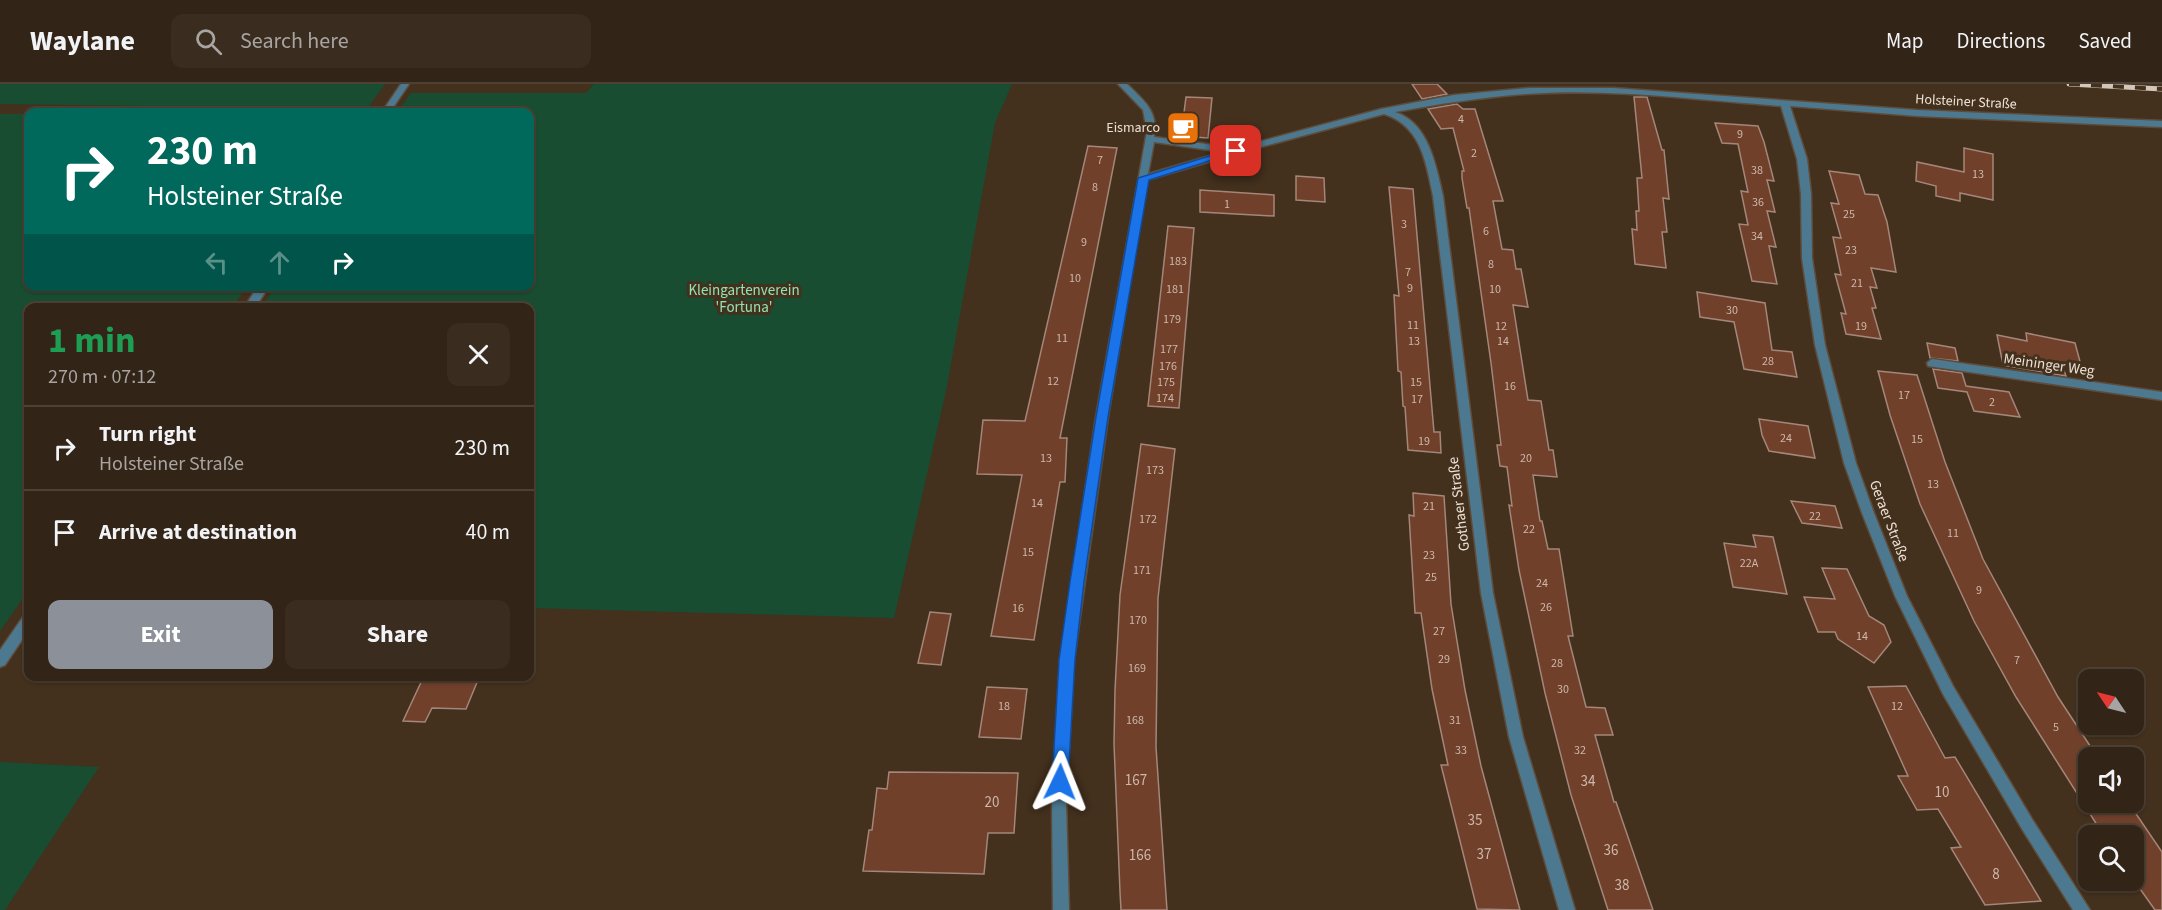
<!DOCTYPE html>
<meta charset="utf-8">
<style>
body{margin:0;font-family:"Source Sans 3",sans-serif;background:#3a2c1f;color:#f1f3f6;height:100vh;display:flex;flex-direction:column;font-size:22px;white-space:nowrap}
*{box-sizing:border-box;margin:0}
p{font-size:20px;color:#a8a4a1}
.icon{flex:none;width:33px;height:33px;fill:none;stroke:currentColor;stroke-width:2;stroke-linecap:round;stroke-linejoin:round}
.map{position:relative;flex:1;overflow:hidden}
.panel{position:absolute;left:24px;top:219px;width:510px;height:378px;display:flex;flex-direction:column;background:#322416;border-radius:12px;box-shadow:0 2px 4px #0004,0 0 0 2px #4d4135}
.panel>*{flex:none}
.top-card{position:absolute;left:24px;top:24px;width:510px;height:183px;border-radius:12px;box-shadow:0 2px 4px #0004,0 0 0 2px #4d4135;background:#00695c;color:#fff;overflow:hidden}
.needle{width:39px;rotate:305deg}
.controls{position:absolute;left:2078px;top:585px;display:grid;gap:12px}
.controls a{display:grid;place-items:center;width:66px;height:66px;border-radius:12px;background:#322416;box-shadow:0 2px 4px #0004,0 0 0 2px #4d4135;font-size:30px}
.pin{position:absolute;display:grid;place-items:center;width:51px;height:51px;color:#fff;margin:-26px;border-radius:12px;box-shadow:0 3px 9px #0006}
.me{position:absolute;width:66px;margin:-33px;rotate:2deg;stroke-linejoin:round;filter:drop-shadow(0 0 4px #0008)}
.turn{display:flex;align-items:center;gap:21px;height:126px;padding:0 24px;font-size:27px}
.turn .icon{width:78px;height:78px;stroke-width:2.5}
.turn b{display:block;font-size:42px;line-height:51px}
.lanes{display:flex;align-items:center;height:57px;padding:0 24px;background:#0003;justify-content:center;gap:30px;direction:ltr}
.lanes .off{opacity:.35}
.round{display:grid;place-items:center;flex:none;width:63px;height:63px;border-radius:12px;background:#3a2c1f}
.headline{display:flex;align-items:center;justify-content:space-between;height:102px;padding:0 24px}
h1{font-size:36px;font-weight:700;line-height:45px;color:#1e9e55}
.primary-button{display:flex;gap:12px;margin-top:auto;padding:12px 24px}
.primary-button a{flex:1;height:69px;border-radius:12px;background:#8c9099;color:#fff;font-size:24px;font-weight:700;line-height:69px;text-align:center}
.primary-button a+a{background:#3a2c1f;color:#f1f3f6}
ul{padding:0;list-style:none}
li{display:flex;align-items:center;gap:18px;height:84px;padding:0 24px;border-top:2px solid #4d4135}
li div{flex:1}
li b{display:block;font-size:22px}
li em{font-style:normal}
header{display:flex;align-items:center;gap:36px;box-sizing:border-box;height:84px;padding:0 30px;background:#322416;border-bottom:2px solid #4d4135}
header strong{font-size:28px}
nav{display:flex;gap:33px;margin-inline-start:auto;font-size:21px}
.search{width:420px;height:54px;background:#3a2c1f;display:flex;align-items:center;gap:15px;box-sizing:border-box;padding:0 21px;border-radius:12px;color:#a8a4a1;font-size:22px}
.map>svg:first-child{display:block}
.green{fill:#184d31}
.building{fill:#70402b;stroke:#a4867a;stroke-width:1.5}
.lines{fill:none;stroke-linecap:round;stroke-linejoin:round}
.minor-casing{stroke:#5e4c3a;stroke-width:3}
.minor{fill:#4d7990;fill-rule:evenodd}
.rail-casing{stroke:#d4c7ba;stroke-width:5}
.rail{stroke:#43301d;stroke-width:4;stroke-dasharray:11;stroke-linecap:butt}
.route{fill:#1a73e8;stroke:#114b97;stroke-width:1.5}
.labels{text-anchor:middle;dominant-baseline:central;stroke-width:6;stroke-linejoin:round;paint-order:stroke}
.number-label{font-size:12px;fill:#cdb8aa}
.far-street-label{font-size:14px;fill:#ece0d4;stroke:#43301d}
.far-poi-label{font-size:14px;fill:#ece0d4;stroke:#43301d;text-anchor:end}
.park-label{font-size:15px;fill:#92e2b2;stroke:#43301d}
.street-label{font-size:15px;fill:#ece0d4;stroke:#43301d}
.near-number-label{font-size:15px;fill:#cdb8aa}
</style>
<header>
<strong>Waylane</strong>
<div class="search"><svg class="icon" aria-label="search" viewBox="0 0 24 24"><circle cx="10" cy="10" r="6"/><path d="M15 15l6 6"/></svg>Search here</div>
<nav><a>Map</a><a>Directions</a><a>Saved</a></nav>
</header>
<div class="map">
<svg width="2162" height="826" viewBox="0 0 2162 826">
<rect width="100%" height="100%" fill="#43301d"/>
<g class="green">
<path d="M0,0H385L367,25L0,20Z"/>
<path d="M594,0H1012L995,39L946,307L894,534L530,524V224L261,223L276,203L530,202V28H397L411,9H586Z"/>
<path d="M0,30H28V202L247,203L232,223L28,224V507L0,547Z"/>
<path d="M0,678L99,683L5,826H0Z"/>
</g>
<g class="building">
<path d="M1412,0H1437L1447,10L1422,15Z"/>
<path d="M1186,13L1212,14L1208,54L1181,52Z"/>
<path d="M1634,13H1647L1662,66H1664L1669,115L1663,114L1667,148H1662L1666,184L1635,180L1632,145L1637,146L1636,127H1639L1637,94H1642Z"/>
<path d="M1457,20L1463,25H1475L1503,117H1493L1502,165L1513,166L1516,185H1521L1528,223L1513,221L1528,316L1541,317L1549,366H1553L1557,393L1533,391L1540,437H1542L1548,465H1559L1573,552H1568L1586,623L1605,624L1613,651H1595L1614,718H1616L1653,826H1608L1571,711L1545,609L1519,486L1509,421L1512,422L1507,383L1500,382L1497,361H1501L1491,279L1469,124H1467L1462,94V87H1464L1453,44L1441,45L1428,25Z"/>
<path d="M1715,39L1758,42L1764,58L1774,97L1767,96L1775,128L1767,127L1776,163L1769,162L1777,200L1752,197L1739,140L1748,141L1741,107L1748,108L1738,60L1722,59Z"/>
<path d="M1088,62L1117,64L1060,354H1067L1065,398H1060L1034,556L991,552L1022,391L977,390L983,336L1025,337Z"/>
<path d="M1964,64L1993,70V116L1960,109V117L1936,112V102L1916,97L1917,78L1964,88Z"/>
<path d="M1829,87L1859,91L1865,110L1878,111L1887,138L1896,188L1871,184L1877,204L1870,203L1876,224H1872L1881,255L1846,250L1841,229L1846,230L1835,190L1841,191L1833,153L1841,154L1831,119L1839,120Z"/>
<path d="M1296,92L1324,94L1325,118L1296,116Z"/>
<path d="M1389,103L1413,105L1434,348H1440L1441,369L1408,366L1405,323L1403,322L1401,288L1398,287L1394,211L1399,212Z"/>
<path d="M1200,106L1274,111V132L1200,128Z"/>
<path d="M1168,142L1194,144L1179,324L1148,322Z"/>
<path d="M1697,208L1765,219L1772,266L1792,268L1797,293L1744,285L1734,238L1700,233Z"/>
<path d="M2026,249L2075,259L2082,285L2062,281L2066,292L2003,281L1997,251L2027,257Z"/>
<path d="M1927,259L1955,264L1958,277L1930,274Z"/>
<path d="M1933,285L1962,289L1966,302L2009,308L2020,333L1974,327L1967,308L1938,304Z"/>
<path d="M1878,287L1917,291L1945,378L1983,475L2058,613L2098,674H2088V718H2128L2162,768V826H2155L2133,795V752H2104L2016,613L1974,537L1920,420L1890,331Z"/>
<path d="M1759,335L1808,342L1815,374L1769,367L1762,351Z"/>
<path d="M1141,360L1175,365L1158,514L1156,663L1167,826H1121L1120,808L1114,660L1115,606L1120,511Z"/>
<path d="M1413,409L1444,412L1451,520L1465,606L1481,682L1520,826L1477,825L1441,681H1448L1432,605L1421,529H1415L1409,431L1414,432Z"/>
<path d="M1791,417L1835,422L1842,444L1802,439Z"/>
<path d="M1753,451L1773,453L1787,510L1733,503L1724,459L1756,463Z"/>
<path d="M1822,484L1847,485L1869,532L1884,541L1891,558L1874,579L1838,555L1835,548H1818L1804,513L1835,515Z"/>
<path d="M930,528L951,530L941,581L918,579Z"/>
<path d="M423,594L445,595L478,596L466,625L432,624L425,638L403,637Z"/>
<path d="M1906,602L1945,674L1955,673L2041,817L1985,821L1951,764L1961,763L1938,725L1917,726L1898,692H1908L1868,603Z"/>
<path d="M987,603L1027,605L1021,655L979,653Z"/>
<path d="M889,688L1018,689L1014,749H988L984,790L863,787L869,746H872L877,704L887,705Z"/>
</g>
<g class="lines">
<defs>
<g id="minor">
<path d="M401,0H409L390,28H382Z"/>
<path d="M1118,0H1127C1143,16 1159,27 1154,53L1236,64L1381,25L1454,11L1528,4H1613L1917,26L2162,37V43L1917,32L1790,22L1807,75L1811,110L1812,174L1825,261L1856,379L1874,429L1907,512L1953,602L2032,735L2090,826H2073L2022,745L1943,610L1895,512L1862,429L1844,379L1815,261L1802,174L1801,110L1797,75L1781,22C1697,16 1610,4 1526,10C1482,13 1439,20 1395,28C1429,39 1436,82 1443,112L1493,509L1523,653L1575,826H1559L1509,653L1481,509L1433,112C1426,78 1421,42 1384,30L1235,70L1147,96L1108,333L1074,576L1066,717L1069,826H1053L1052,717L1060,576L1096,333L1147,47L1143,26ZM1154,58L1223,68L1148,90Z"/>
<path d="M258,202H269L255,224H244Z"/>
<path d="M1932,275L2162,308V316L1928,282L1927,279Z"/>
<path d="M28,532V547L5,581L0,583V566L23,533Z"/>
</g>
</defs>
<use href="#minor" class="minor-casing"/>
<use href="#minor" class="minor"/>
<defs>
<path id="rail" d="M2069,0L2162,5"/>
</defs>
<use href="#rail" class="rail-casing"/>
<use href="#rail" class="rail"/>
</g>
<path class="route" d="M1232,65L1241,67L1149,96L1108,333L1084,498L1075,576L1068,698L1066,704L1060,706L1054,704L1052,698L1059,576L1070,498L1096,333L1138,94Z"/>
<defs>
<symbol id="cafe-square" viewBox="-11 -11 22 22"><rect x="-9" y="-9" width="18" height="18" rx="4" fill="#e8710a" stroke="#43301d"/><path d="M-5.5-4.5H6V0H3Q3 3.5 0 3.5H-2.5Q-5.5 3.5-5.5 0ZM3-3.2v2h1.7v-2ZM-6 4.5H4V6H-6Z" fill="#fff"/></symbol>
</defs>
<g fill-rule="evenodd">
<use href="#cafe-square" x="1164" y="25" width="38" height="38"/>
</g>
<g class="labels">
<g class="number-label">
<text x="1461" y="35">4</text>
<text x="1740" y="50">9</text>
<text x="1474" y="69">2</text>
<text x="1100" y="76">7</text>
<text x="1757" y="86">38</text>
<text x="1978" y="90">13</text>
<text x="1095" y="103">8</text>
<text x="1758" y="118">36</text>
<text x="1227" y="120">1</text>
<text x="1849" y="130">25</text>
<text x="1404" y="140">3</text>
<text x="1486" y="147">6</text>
<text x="1757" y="152">34</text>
<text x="1084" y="158">9</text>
<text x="1851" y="166">23</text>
<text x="1178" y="177">183</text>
<text x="1491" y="180">8</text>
<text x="1408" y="188">7</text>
<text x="1075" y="194">10</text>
<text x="1857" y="199">21</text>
<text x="1410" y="204">9</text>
<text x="1175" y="205">181</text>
<text x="1495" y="205">10</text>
<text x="1732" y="226">30</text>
<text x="1172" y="235">179</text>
<text x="1413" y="241">11</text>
<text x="1501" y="242">12</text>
<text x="1861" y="242">19</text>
<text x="1062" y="254">11</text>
<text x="1414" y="257">13</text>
<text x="1503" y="257">14</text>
<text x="1169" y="265">177</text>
<text x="1768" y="277">28</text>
<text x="1168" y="282">176</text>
<text x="1053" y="297">12</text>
<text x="1166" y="298">175</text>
<text x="1416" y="298">15</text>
<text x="1510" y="302">16</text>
<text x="1904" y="311">17</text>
<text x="1165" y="314">174</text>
<text x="1417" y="315">17</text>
<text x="1992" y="318">2</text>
<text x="1786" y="354">24</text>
<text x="1917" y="355">15</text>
<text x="1424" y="357">19</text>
<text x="1046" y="374">13</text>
<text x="1526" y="374">20</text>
<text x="1155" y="386">173</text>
<text x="1933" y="400">13</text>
<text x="1037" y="419">14</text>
<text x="1429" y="422">21</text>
<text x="1815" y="432">22</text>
<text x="1148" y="435">172</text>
<text x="1529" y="445">22</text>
<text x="1953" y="449">11</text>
<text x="1028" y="468">15</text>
<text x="1429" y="471">23</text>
<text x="1749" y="479">22A</text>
<text x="1142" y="486">171</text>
<text x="1431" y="493">25</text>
<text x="1542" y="499">24</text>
<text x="1979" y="506">9</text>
<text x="1546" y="523">26</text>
<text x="1018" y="524">16</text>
<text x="1138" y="536">170</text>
<text x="1439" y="547">27</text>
<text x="1862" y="552">14</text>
<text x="1444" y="575">29</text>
<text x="2017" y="576">7</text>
<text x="1557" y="579">28</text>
<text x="1137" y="584">169</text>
<text x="1563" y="605">30</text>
<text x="1004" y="622">18</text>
<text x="1897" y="622">12</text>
<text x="1135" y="636">168</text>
<text x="1455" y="636">31</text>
<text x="2056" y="643">5</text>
<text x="1461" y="666">33</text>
<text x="1580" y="666">32</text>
</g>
<g class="far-street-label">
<text transform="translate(1966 18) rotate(3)">Holsteiner Straße</text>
</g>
<g class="far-poi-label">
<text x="1160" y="44">Eismarco</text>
</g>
<g class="park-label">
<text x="744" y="206">Kleingartenverein<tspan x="744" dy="17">'Fortuna'</tspan></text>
</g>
<g class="street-label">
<text transform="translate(2049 281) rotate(8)">Meininger Weg</text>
<text transform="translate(1459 420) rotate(-97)">Gothaer Straße</text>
<text transform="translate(1889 437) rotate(69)">Geraer Straße</text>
</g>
<g class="near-number-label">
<text x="1136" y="696">167</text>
<text x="1588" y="697">34</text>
<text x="1942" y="708">10</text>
<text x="992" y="718">20</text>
<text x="1475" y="736">35</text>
<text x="1611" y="766">36</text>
<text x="1484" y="770">37</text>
<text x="1140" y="771">166</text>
<text x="1996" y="790">8</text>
<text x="1622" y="801">38</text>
</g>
</g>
</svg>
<div class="controls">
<a><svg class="needle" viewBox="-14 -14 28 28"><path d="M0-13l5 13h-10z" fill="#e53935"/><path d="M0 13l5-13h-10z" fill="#a8a4a1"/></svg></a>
<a><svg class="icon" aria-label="sound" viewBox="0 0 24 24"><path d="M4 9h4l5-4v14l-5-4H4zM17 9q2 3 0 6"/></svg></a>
<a><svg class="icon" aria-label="search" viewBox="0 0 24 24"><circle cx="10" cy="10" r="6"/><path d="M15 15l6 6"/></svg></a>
</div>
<div class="pin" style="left:1236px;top:67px;background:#d93025"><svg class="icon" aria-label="arrive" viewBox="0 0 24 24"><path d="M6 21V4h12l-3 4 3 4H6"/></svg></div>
<svg class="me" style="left:1060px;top:698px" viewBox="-20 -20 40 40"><path d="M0-17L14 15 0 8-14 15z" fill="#1a73e8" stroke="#fff" stroke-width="4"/></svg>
<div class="top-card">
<div class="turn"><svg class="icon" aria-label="right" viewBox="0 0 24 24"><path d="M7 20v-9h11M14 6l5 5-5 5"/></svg><div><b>230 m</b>Holsteiner Straße</div></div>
<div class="lanes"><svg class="icon off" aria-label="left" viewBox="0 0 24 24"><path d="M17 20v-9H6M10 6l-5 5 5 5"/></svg><svg class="icon off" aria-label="ahead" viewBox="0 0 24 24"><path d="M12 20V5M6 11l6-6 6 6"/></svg><svg class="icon" aria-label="right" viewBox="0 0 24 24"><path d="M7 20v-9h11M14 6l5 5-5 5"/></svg></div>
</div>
<section class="panel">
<div class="headline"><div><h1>1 min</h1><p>270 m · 07:12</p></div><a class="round"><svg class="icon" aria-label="close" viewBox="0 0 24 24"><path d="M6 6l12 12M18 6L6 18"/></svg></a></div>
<ul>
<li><svg class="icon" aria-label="right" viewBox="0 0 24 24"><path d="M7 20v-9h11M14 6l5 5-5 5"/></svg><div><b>Turn right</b><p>Holsteiner Straße</p></div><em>230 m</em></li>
<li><svg class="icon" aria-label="arrive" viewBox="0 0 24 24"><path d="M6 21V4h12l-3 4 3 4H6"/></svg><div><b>Arrive at destination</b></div><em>40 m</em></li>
</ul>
<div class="primary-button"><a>Exit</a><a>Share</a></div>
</section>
</div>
